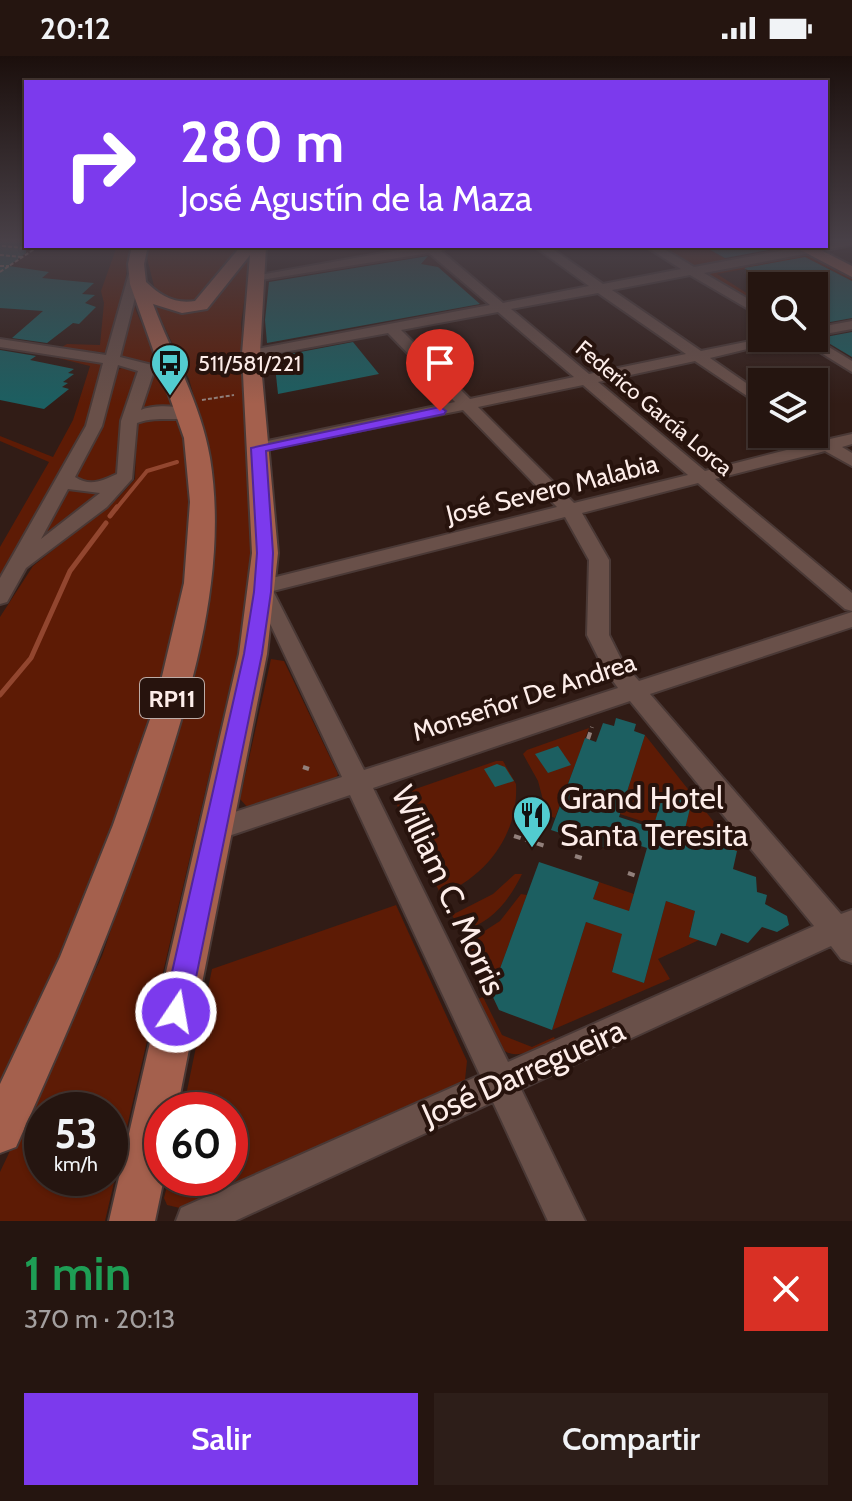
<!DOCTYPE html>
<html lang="es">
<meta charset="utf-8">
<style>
body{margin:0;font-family:Cabin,sans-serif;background:#2d1e19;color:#f1f3f6;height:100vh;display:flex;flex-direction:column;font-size:30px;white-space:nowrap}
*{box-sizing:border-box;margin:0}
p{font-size:26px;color:#a39f9f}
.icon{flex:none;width:44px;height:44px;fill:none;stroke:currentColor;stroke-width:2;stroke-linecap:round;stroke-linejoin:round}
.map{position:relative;height:1165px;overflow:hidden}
.side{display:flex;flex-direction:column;background:#251510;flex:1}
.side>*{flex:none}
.top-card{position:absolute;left:24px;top:24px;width:804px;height:168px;border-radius:0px;box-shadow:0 2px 6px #0004,0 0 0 2px #423430;background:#7c3aed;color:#fff;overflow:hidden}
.controls{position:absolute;left:748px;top:216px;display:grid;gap:16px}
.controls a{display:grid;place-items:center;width:80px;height:80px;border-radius:0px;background:#251510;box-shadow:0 2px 6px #0004,0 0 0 2px #423430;font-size:40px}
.speed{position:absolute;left:24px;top:1036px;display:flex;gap:16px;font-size:40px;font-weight:700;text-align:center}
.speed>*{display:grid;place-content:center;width:104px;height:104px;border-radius:50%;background:#251510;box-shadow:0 2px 6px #0004,0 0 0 2px #423430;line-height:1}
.speed small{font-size:20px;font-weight:400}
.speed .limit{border:12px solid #d22;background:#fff;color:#111}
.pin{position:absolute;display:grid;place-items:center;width:68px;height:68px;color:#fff;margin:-82px -34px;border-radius:50% 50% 50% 0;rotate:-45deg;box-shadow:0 0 8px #0007}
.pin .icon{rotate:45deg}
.me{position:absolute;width:88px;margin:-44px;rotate:12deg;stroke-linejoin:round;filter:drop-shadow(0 0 6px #0008)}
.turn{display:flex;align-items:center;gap:28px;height:168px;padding:0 24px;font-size:36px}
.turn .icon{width:104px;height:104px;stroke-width:2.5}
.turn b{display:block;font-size:56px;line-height:68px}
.round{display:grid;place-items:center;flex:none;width:84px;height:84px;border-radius:0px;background:#2d1e19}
.summary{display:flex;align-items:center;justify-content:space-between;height:136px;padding:0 24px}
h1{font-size:48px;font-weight:600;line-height:60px;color:#1e9e55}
.primary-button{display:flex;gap:16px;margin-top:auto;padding:16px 24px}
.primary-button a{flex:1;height:92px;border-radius:0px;background:#7c3aed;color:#fff;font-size:32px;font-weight:600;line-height:92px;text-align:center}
.primary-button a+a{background:#2d1e19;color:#f1f3f6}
.status{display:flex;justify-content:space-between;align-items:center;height:56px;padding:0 40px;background:#251510;direction:ltr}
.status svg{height:22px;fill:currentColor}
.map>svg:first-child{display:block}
.green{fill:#5d1b05;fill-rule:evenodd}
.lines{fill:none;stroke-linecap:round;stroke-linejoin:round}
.stream-far1{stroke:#92462f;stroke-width:4}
.stream{stroke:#92462f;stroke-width:5}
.building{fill:#1c5f61}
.minor-casing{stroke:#4a3936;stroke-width:4}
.major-casing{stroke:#4a3936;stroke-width:4}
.path-far1{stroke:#92807b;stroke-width:2;stroke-dasharray:4 2;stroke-linecap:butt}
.path{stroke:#92807b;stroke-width:4;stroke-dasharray:7 5;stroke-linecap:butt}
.minor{fill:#695049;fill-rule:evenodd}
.major{fill:#a4604d;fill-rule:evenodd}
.route{fill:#7c3aed;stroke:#51269a;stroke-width:2}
.labels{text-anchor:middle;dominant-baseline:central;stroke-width:8;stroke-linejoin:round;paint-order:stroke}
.far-poi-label{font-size:22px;fill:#fdede9;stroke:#27130d;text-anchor:start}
.far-street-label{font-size:22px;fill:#fdede9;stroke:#27130d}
.shield{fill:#27130d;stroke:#bdaca7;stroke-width:2}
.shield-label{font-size:24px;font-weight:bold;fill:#fdede9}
.street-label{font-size:26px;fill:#fdede9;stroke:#27130d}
.near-poi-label{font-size:32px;fill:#fdede9;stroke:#27130d;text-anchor:start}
.near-street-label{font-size:32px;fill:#fdede9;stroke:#27130d}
</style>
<div class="status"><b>20:12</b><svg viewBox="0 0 49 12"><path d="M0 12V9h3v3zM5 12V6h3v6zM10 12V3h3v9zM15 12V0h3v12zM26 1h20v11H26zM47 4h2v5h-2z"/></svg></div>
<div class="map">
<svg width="852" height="1165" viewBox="0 0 852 1165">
<rect width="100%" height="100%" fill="#311c16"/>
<g class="green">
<path d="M117,190H130L119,271L109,297L60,292L67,288L100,289L104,247L101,235Z"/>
<path d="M149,190H244L205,242L188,250L156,238L146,198Z"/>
<path d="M657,190H703L728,204L787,193L783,190L800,193L695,212Z"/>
<path d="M251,197L241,267L255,477L242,578L105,1165H0V1116L102,900L179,674L209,547L214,506L210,397L189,323L153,246L186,254ZM42,1054H110V1122H42Z"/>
<path d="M809,198L852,221V225L806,202L717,218L762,247V252L706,218Z"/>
<path d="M134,247L136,255L178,351L138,356L150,311L120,300Z"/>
<path d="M50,297L104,304L89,369L0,528V491L49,406L0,385V380L53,401L73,364L90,310L46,299Z"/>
<path d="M124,310L141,313L119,417L100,428L75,426L74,418L101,364L117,315Z"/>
<path d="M150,359L179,363C225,565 85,852 0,1033V561L33,510L118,442L135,423L137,367Z"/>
<path d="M73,433L103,435L46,477L65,436Z"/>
<path d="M271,603L284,605L338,718L335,724L249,753L240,743Z"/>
<path d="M589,672L555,762L547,759L538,725L523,698L527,694Z"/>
<path d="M645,679L737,795L675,810L692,744L664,735L654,769L620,758Z"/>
<path d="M496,705H503L516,728C519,778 486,821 441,839L396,747L401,738Z"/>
<path d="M515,818H522C509,845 490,869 460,875L452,859L493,838Z"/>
<path d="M599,826L634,838L612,915L644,927L666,845L695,855L689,880L699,884L658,903L670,923L552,974L586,866L614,875L620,852L593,843Z"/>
<path d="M521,838L527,839L491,937L466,887L500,865Z"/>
<path d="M396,849L467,1005L465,1024L180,1152L167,1149L164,1142L169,1122H230V1054H183L212,913Z"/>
<path d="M483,941L502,979L532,991L554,981L556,985C496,1013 502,995 478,943Z"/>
</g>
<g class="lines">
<path class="stream-far1" d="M116,453L147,415L177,406"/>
<g class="stream">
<path d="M110,460L117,451"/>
<path d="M0,639L31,602L70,515L106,467"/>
</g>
</g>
<g class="building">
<path d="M0,185H26V197L9,210L49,216L42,222L94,227L82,238L95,239L85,247L96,251L79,268L73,267L47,287L12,282L43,255L0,252Z"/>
<path d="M703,190H783L785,191L725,202Z"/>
<path d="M428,200L421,208L438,211L480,248L267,287L265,264L269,226Z"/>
<path d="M805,201L852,225V262L814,269V230H776L744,212Z"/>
<path d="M852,276V301L820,282Z"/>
<path d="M353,286L379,318L278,338L274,301Z"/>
<path d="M0,294L36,300L30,304L74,313L68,317L74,318L63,326L68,327L62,331L69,333L44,353L0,344Z"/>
<path d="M616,662L636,668L634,675L645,679L619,761L653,772L664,735L692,744L684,777L737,795L733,813L756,821L757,836L767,839L765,848L787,860L789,869L777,876L762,871L748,887L721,877L716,890L689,881L695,855L666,845L644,927L612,916L622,878L586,866L552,974L499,954L491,937L539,806L599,826L593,843L629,855L647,792L613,781L609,793L551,774L585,682L596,686L603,667L614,670Z"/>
<path d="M558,690L571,709L548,717L535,698Z"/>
<path d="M497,708L505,711L514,725L495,731L484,713Z"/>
</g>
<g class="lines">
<defs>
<g id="minor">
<path d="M832,185H852V189L704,217L762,251V261L690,219L612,234L701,295L765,282H793L710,302L762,338V350L695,305L598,326L705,415L814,387L815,381L830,383L852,378V388L842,391L852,397V410L825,395L715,423L852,537V555L845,553L698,427L582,457L609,504V579L623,607L639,625L852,556V571L650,638L841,858L852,854V907L841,903L831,890L521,1033L585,1165H548L493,1046L235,1165H176L181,1152L480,1019L350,739L214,785L204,782L201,774L204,766L342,721L253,531L256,526L557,451L463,354L252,396V388L258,387L455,346L388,277L251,302L244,298L246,295L490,249L429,197L255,225L249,221L422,190H448L441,195L503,247L589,230L534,190H548L603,228L681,213L645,190H659L694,211L806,190H826V186ZM598,237L686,298L589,318L511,253ZM498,256L574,321L470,343L401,274ZM583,329L688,419L574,447L478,351ZM565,461L589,504L587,579L603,611L618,632L364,714L273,535ZM630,645L814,870L508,1006L373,732Z"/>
<path d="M136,210L142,214L120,301L152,309L154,315L141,354C155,348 187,349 198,359C187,368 159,358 137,367L132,423L107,451L26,512L7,546L0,548V522L86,370L103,307L0,291V283L106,299L130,214ZM118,309L138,315L121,365L117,418C102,425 90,431 75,421L102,370ZM68,433L100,437L41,483Z"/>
<path d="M852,265V273L814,280V272Z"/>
<path d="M797,282H814L852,305V316Z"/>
</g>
<g id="major">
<path d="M132,190H148L144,208L146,226C161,240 174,248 195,245L241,190H266L260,298L278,497L267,598L177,1054H162L164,1122L155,1165H109L239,598L252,497L242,298L250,199L207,253L182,257L153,248C172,299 201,347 210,402C228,514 193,630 159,735C119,857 69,974 16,1091L0,1097V1028L60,901L113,769L156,646L184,527L190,446L184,382L130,228L128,208Z"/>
<path d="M793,190H813L852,210V221Z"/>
</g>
</defs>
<use href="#minor" class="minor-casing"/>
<use href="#major" class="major-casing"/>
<g class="path-far1">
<path d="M2,190L35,193"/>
<path d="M0,199L22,201"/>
<path d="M0,210H9"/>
<path d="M0,216L39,190"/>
<path d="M202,344L234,339"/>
</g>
<g class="path">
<path d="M588,683L592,671"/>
<path d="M303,711L309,713"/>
<path d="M514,780L545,790"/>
<path d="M575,800L585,803"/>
<path d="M628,817L639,821"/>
<path d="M32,1082L42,1084"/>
</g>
<use href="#minor" class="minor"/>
<use href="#major" class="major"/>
</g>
<linearGradient id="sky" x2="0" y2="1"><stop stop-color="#1b0f0c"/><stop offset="0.53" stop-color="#484047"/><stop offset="1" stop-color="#484047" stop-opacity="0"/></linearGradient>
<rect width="852" height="348" fill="url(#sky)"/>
<path class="route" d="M440,351L446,355L444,358L266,395L273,497L271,536L262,598L189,956L185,965L176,969L166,965L163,956L244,598L254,536L257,497L251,392Z"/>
<defs>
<symbol id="bus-pin" viewBox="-11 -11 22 30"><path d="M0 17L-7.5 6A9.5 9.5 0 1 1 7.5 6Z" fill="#52ccd0" stroke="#27130d"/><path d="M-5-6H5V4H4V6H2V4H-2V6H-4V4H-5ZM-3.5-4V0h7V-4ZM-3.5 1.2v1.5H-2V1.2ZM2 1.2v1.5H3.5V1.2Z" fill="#111"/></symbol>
<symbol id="restaurant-pin" viewBox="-11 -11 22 30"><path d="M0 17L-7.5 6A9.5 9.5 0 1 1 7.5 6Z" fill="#52ccd0" stroke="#27130d"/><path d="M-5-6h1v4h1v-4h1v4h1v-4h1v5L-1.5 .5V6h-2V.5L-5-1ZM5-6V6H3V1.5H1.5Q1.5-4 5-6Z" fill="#111"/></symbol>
</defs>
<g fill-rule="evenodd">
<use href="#bus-pin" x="148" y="285" width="44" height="60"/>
<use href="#restaurant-pin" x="510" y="737" width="44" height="60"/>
</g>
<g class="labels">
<g class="far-poi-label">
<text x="198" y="307">511/581/221</text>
</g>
<g class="far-street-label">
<text transform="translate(654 352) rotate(40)">Federico García Lorca</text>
</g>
<rect class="shield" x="140" y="622" width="64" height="40" rx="6"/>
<g class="shield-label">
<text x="172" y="642">RP11</text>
</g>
<g class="street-label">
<text transform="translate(552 433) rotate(-14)">José Severo Malabia</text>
<text transform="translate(524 641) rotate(-18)">Monseñor De Andrea</text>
</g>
<g class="near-poi-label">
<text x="560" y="741">Grand Hotel<tspan x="560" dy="37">Santa Teresita</tspan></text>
</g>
<g class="near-street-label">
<text transform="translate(449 834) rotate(65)">William C. Morris</text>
<text transform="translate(523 1016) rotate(-24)">José Darregueira</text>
</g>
</g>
</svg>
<div class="controls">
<a><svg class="icon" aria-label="search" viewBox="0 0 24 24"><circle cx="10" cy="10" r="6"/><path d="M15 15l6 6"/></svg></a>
<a><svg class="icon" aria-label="layers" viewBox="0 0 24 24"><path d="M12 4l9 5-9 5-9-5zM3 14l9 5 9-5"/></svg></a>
</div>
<div class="speed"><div>53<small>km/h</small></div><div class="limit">60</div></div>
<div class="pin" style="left:440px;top:355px;background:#d93025"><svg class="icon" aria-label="arrive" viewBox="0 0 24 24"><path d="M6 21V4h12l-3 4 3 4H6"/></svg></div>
<svg class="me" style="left:176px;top:956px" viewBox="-20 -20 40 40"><circle r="17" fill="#7c3aed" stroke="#fff" stroke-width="3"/><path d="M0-11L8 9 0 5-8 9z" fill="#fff"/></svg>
<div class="top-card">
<div class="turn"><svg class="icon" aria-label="right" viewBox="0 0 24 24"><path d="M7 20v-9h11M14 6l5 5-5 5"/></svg><div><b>280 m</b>José Agustín de la Maza</div></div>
</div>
</div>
<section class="side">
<div class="summary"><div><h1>1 min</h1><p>370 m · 20:13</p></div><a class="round" style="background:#d93025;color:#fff"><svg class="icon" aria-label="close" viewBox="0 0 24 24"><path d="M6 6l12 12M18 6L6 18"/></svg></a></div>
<div class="primary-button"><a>Salir</a><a>Compartir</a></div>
</section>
